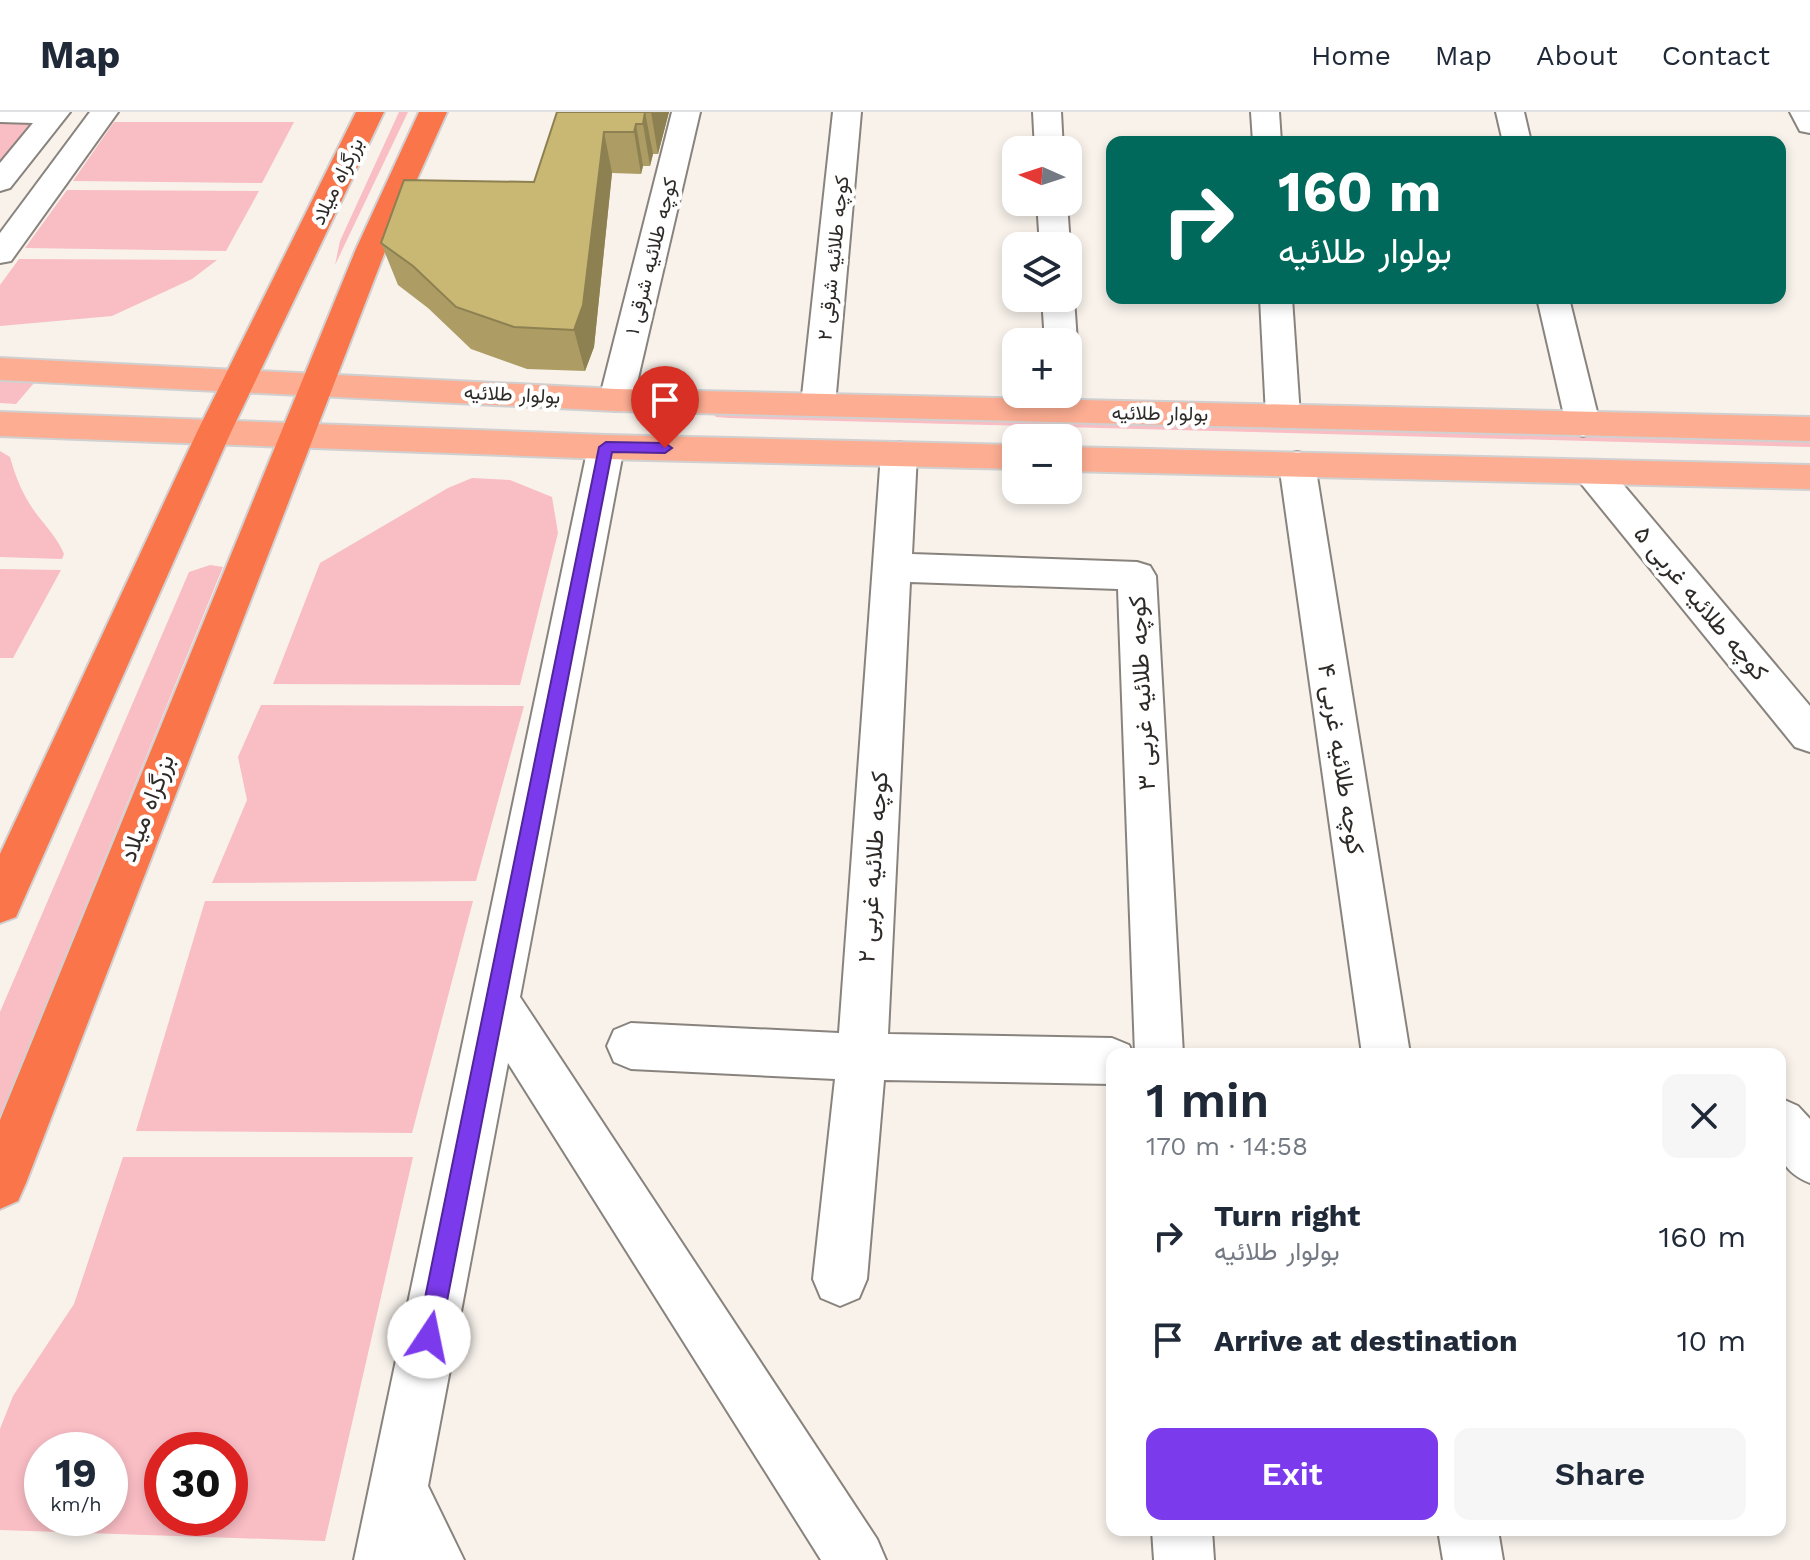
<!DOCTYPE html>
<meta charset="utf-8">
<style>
body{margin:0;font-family:"Work Sans",Vazirmatn,sans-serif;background:#f6f6f7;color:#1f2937;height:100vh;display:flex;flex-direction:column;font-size:30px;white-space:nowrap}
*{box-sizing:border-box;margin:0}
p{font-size:26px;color:#747a83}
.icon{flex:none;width:44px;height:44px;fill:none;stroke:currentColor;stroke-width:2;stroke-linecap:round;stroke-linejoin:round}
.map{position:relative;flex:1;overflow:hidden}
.details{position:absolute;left:1106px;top:936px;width:680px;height:488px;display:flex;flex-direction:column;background:#fff;border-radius:16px;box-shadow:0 4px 12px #0003}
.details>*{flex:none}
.hud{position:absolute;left:1106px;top:24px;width:680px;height:168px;border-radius:16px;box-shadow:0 4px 12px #0003;background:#00695c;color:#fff;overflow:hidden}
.needle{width:52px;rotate:273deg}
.fabs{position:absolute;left:1002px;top:24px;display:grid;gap:16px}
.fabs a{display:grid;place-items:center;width:80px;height:80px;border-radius:16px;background:#fff;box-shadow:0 4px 12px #0003;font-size:40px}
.speed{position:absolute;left:24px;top:1320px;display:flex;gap:16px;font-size:40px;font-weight:700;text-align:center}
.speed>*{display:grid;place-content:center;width:104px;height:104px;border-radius:50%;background:#fff;box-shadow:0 4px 12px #0003;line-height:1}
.speed small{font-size:20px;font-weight:400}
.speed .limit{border:12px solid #d22;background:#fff;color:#111}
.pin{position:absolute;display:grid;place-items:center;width:68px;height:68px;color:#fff;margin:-82px -34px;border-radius:50% 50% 50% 0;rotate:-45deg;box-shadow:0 0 8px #0007}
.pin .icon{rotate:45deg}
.me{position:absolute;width:88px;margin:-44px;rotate:11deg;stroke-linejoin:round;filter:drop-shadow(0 0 6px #0008)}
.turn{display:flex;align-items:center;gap:28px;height:168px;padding:0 40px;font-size:36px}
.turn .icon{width:104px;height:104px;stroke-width:2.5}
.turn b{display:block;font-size:56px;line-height:68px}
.round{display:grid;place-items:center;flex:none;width:84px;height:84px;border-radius:16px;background:#f6f6f7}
.overview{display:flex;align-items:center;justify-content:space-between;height:136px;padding:0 40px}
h1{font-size:48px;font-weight:600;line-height:60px}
.primary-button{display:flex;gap:16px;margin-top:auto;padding:16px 40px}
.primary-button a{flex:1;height:92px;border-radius:16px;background:#7c3aed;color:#fff;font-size:32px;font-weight:600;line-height:92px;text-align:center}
.primary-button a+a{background:#f6f6f7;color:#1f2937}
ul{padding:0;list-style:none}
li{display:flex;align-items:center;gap:24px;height:104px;padding:0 40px}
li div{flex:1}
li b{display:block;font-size:30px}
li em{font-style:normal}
header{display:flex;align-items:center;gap:48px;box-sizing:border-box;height:112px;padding:0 40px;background:#fff;border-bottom:2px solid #e0e1e3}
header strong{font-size:38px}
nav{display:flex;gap:44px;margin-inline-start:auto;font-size:28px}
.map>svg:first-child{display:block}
.green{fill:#f9bdc4;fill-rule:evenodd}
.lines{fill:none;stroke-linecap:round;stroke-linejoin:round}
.minor-casing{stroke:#89837e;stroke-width:4}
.major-casing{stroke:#d1d0d0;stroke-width:4}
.highway-casing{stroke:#d1d0d0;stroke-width:4}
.minor{fill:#fff;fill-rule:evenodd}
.major{fill:#fcad92;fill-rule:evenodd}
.highway{fill:#fa764a;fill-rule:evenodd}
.wall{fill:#ad9d64}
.shaded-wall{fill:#8d8051}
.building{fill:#c9b774;stroke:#8d8051;stroke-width:2}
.route{fill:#7c3aed;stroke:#51269a;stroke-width:2}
.labels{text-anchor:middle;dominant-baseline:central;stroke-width:8;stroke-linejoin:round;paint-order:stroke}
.far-street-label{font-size:20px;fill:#2d2a28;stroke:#fff}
.street-label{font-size:24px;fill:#2d2a28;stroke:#fff}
</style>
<header>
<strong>Map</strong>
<nav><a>Home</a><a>Map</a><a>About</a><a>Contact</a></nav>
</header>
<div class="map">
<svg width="1810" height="1448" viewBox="0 0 1810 1448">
<rect width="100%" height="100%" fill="#f8f2eb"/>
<g class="green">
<path d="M399,0H408L335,153L340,129Z"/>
<path d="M0,3L47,5L0,64Z"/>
<path d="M114,10H294L262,71L73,69Z"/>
<path d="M67,78L259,79L226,139L25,136Z"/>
<path d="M19,147L217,148L192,167L112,204L0,214V173Z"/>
<path d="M0,269L34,271L16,292L0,291Z"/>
<path d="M712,301L1810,317V335L729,306L716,305Z"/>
<path d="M0,339L10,345C16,367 24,386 38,404C49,418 57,426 64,442L62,447L0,445Z"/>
<path d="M472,366L510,368L552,385L558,421L520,573L273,572L320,451L448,376Z"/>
<path d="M210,453L223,455L216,472L0,1005V900L189,460Z"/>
<path d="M0,457L61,458L13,546H0Z"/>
<path d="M261,593L524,594L476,769L212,771L247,688L238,645Z"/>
<path d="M205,789H473L412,1021L136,1019Z"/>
<path d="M123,1045H413L325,1429L0,1418V1317L13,1284L74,1192ZM110,1338V1406H42V1338ZM230,1338V1406H162V1338Z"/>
</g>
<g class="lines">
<defs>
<g id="minor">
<path d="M0,0H70L10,76L0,79V51L33,11L0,10Z"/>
<path d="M90,0H118L11,149L0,151V121Z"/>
<path d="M672,0H700L633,288L628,296L616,299L604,296L599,288Z"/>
<path d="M833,0H861L835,293L830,301L818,304L806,301L801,293Z"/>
<path d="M1033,0H1061L1063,38H1035Z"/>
<path d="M1251,0H1279L1281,30H1253Z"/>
<path d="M1496,0H1524L1531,30H1503Z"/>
<path d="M1790,0H1810V21L1800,19Z"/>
<path d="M1037,90H1067L1070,134L1068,137V134H1040Z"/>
<path d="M1068,179L1074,186L1077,230L1068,239V230H1045L1042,186H1068Z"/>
<path d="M1260,186H1292L1300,304L1295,312L1283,315L1271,312L1266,304Z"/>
<path d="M1537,186H1569L1600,312L1595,320L1583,324L1571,320L1566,312Z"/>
<path d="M606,323L618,327L624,335L520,885L877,1427L886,1448H821L508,951L428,1374L464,1448H354L588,335L594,327Z"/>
<path d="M899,330L912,333L917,342L912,442L1137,450L1150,454L1156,464L1183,942H1135L1118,477L910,470L888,922L1112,926L1129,933L1133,942H1112V972L884,968L867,1167L859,1186L840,1194L821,1186L813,1167L835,967L631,957L614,950L607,934L614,918L631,911L839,921L881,342L886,333Z"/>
<path d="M1297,340L1310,343L1315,352L1410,942H1362L1279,352L1284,343Z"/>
<path d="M1592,348L1605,351L1810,594V640L1795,635L1579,369L1574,360L1579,351Z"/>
<path d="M1780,986L1798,994L1810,1007V1071C1768,1054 1780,1025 1780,986Z"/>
<path d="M1152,1418H1212L1214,1448H1154Z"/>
<path d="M1438,1418H1498L1503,1448H1443Z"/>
</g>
<g id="major">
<path d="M0,246L616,277L1810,305V329L616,299L0,268Z"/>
<path d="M0,300L606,323L1016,333V357L606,347L0,324Z"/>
<path d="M1068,335L1810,353V377L1068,359Z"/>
</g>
<g id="highway">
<path d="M356,0H384L231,320L16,805L0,811V742L197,320Z"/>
<path d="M419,0H447L386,137L26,1071L18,1089L0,1097V1008L356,137Z"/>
</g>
</defs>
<use href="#minor" class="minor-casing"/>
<use href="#major" class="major-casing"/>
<use href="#highway" class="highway-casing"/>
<use href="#minor" class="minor"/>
<use href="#major" class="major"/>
<use href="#highway" class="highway"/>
</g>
<path class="wall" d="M557,0H669L658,42H653L650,54H643L641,62L612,61L594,235L585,259L527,257L471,237L428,196L398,173L381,131L534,70Z"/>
<g class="shaded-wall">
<path d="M645,0L653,42L650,54L643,12Z"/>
<path d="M651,0H669L658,42Z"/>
<path d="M636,12L643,54L641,62L634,20Z"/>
<path d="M604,20L612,61L594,235L585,259L574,218Z"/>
</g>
<path class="building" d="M557,0H651H645L643,12H636L634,20H604L583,193L574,218L514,215L456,195L413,154L381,131L404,68L534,70Z"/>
<path class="route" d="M606,330L665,331L672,336L665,341L612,340L440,1225L437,1233L429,1236L421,1233L417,1225L599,335Z"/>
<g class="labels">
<g class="far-street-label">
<text transform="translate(337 69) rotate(-64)">بزرگراه میلاد</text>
<text transform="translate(651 144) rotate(-76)">کوچه طلائیه شرقی ۱</text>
<text transform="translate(833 146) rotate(-84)">کوچه طلائیه شرقی ۲</text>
<text transform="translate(512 282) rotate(3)">بولوار طلائیه</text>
<text transform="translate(1160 301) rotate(1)">بولوار طلائیه</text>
</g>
<g class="street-label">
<text transform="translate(1701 491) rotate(50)">کوچه طلائیه غربی ۵</text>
<text transform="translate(1142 581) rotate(-93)">کوچه طلائیه غربی ۳</text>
<text transform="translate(1341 647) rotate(81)">کوچه طلائیه غربی ۴</text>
<text transform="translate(147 696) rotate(-69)">بزرگراه میلاد</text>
<text transform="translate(873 755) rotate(-86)">کوچه طلائیه غربی ۲</text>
</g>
</g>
</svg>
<div class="fabs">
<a><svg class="needle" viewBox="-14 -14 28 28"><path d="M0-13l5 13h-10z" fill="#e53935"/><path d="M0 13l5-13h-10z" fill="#747a83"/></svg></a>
<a><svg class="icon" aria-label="layers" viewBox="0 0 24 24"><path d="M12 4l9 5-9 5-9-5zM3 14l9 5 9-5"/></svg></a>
<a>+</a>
<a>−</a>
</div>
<div class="speed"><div>19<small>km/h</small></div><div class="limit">30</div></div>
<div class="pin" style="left:665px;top:336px;background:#d93025"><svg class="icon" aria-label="arrive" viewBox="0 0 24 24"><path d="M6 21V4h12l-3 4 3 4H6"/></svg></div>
<svg class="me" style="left:429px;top:1225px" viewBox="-20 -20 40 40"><circle r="19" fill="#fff"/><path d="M0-13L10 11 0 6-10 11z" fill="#7c3aed"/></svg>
<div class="hud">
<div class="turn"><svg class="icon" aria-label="right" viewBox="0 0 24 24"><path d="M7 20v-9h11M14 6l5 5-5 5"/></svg><div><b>160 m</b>بولوار طلائیه</div></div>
</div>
<section class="details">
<div class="overview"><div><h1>1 min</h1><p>170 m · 14:58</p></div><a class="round"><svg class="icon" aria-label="close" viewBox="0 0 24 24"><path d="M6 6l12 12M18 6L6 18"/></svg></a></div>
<ul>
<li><svg class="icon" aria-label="right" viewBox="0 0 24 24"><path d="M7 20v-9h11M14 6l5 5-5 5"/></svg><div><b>Turn right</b><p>بولوار طلائیه</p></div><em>160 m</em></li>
<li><svg class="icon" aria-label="arrive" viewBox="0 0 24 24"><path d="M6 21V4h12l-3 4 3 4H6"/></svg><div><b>Arrive at destination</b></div><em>10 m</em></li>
</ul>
<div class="primary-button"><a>Exit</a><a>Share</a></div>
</section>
</div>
